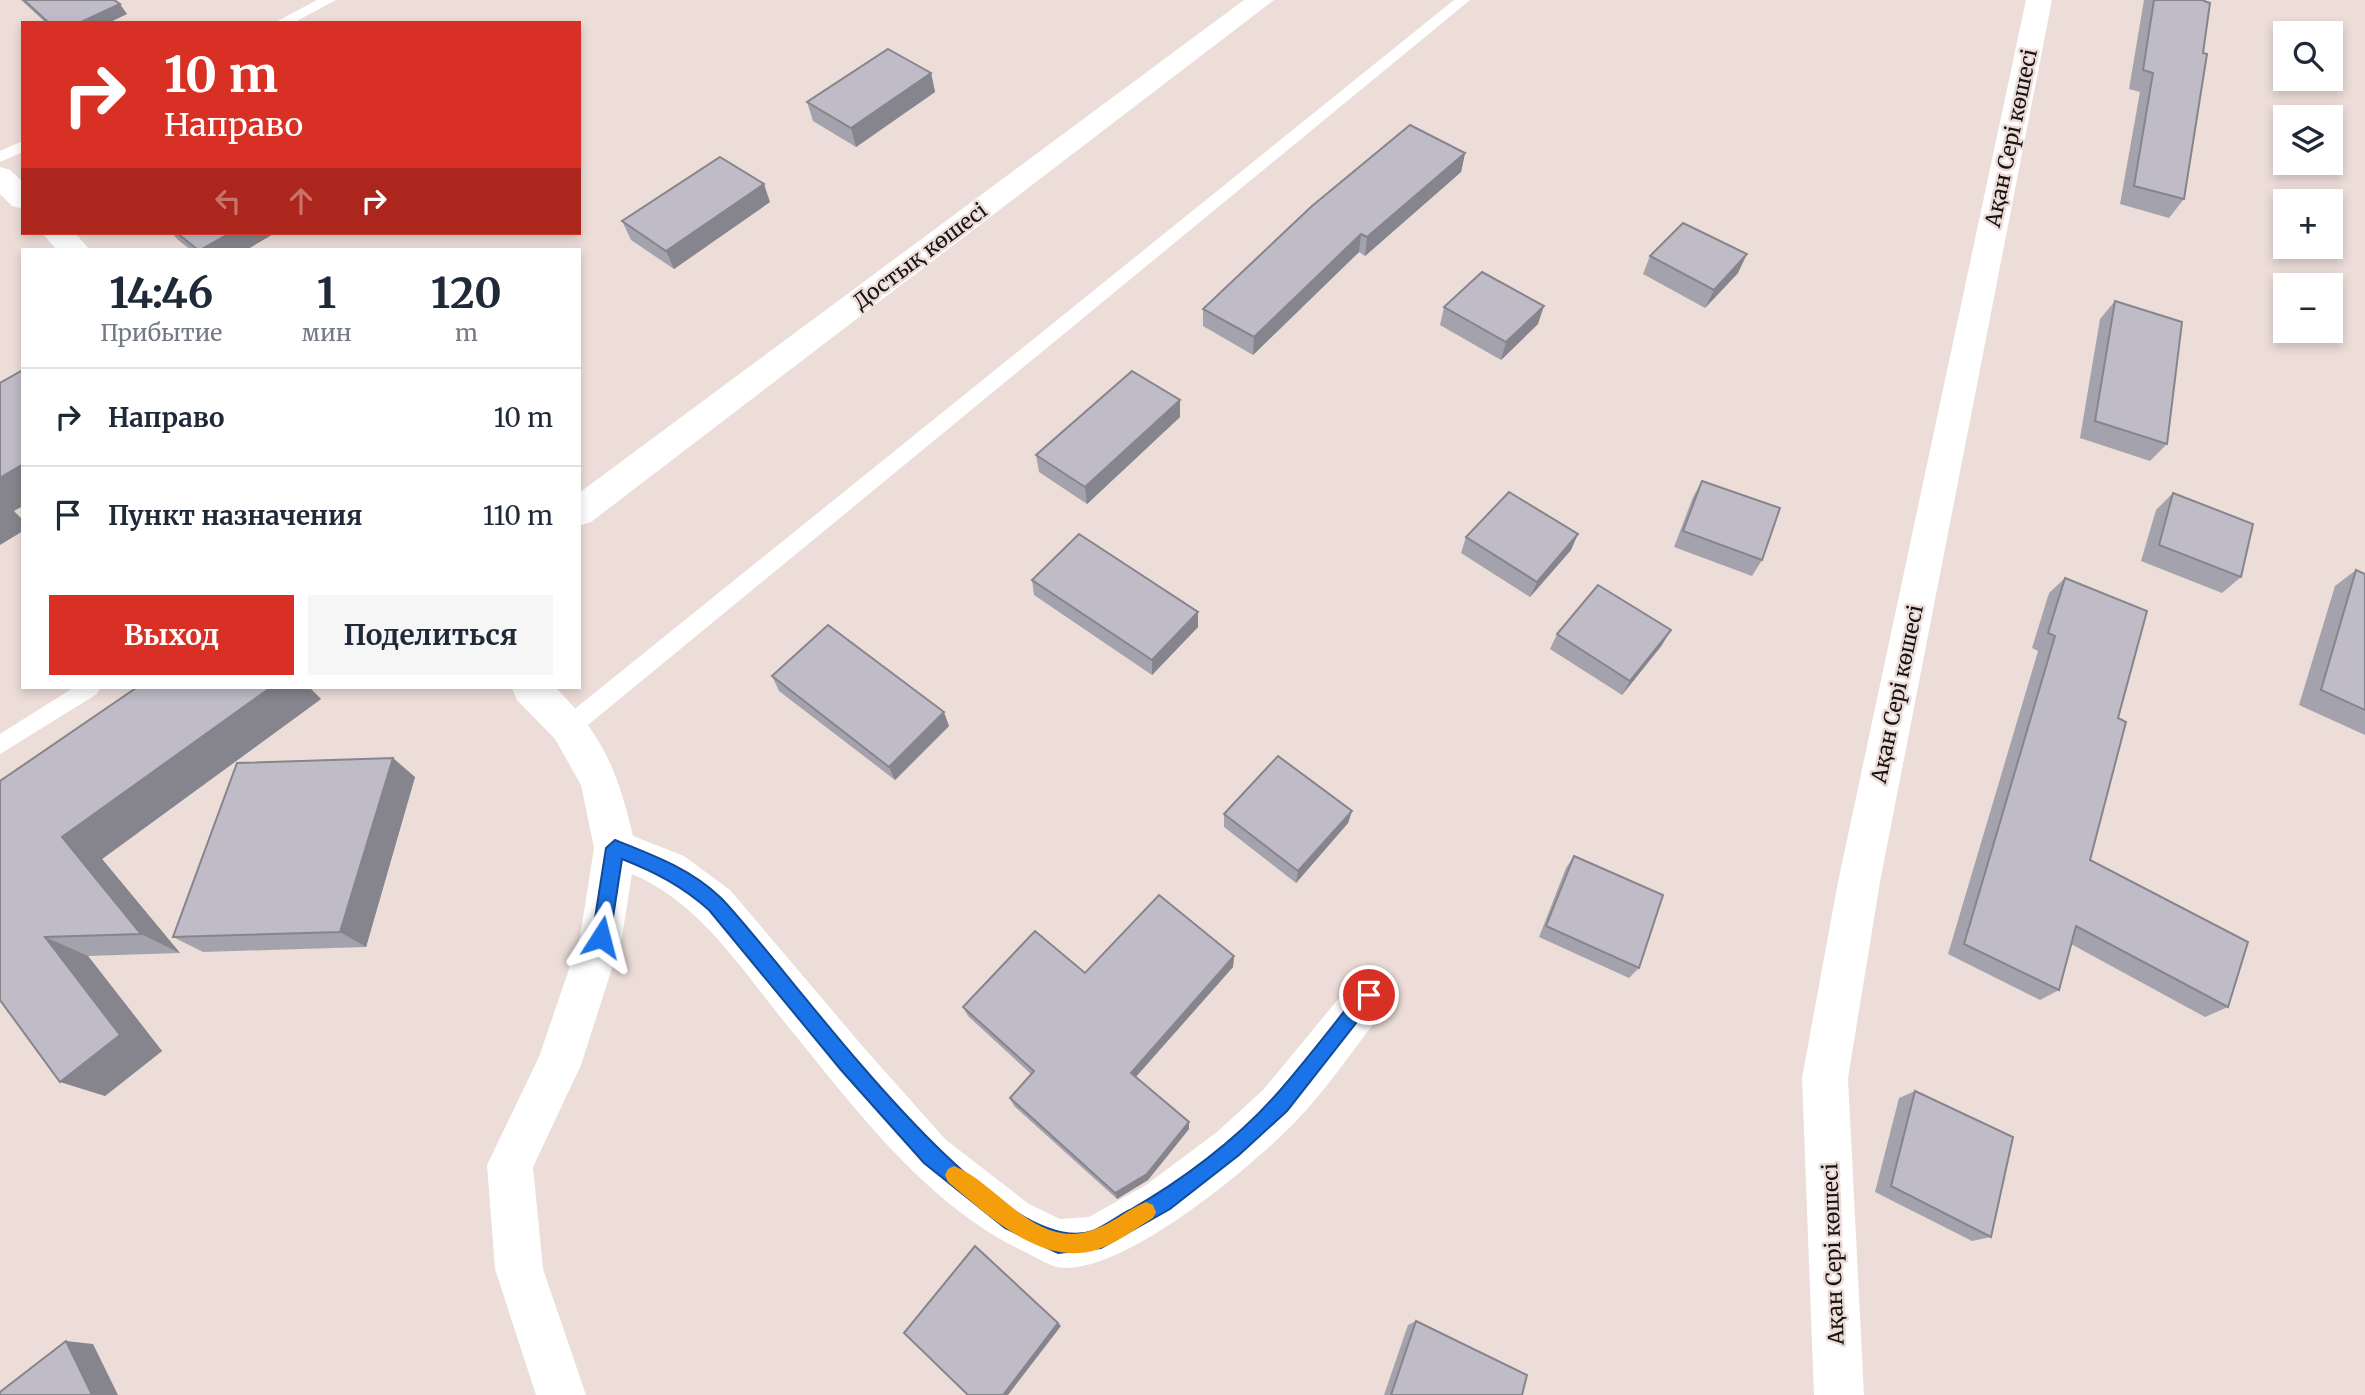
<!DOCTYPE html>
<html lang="ru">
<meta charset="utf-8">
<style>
body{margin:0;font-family:Merriweather,serif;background:#f6f6f7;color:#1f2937;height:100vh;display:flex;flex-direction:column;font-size:26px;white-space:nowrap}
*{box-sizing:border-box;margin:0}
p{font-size:23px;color:#747a83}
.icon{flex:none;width:38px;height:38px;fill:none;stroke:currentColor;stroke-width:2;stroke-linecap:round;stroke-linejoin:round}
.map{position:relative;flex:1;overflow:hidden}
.side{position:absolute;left:21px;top:248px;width:560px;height:441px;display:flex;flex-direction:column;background:#fff;border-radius:0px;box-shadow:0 4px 10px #0003}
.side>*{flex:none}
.banner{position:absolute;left:21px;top:21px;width:560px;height:214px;border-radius:0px;box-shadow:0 4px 10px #0003;background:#d93025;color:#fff;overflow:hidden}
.buttons{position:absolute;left:2273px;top:21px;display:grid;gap:14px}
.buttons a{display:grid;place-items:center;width:70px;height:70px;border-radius:0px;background:#fff;box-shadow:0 4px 10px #0003;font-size:35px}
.pin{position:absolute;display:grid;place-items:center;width:60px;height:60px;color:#fff;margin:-30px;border:4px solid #fff;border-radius:50%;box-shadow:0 2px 7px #0007}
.me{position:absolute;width:77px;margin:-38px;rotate:9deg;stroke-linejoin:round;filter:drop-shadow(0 0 5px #0008)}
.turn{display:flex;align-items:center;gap:24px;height:147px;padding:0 28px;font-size:32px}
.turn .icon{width:91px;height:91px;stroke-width:2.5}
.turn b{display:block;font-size:49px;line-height:60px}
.lanes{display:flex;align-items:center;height:66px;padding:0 28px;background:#0003;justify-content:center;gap:35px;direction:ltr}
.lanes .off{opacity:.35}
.eta{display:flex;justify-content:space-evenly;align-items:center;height:119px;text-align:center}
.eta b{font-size:42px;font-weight:700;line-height:49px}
.button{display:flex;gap:14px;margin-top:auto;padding:14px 28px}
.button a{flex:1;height:80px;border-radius:0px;background:#d93025;color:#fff;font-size:28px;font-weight:700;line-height:80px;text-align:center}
.button a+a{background:#f6f6f7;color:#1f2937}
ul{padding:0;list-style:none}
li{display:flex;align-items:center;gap:21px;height:98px;padding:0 28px;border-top:2px solid #e0e1e3}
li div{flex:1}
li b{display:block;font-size:26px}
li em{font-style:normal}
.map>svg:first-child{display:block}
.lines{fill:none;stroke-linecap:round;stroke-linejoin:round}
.lane{fill:#fff;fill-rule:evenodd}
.street{fill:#fff;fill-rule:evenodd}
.wall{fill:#a4a2ac}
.shaded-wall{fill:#86848c}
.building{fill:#bfbcc8;stroke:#86848c;stroke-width:2}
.route{fill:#1a73e8;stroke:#114b97;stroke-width:2}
.slow{fill:#f59e0b}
.labels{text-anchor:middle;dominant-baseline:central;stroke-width:5;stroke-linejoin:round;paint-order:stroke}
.street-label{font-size:21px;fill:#181311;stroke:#ecddd8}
</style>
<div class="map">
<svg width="2365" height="1395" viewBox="0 0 2365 1395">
<rect width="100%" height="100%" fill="#ecddd8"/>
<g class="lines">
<g class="lane">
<path d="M317,0H336L293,23H274Z"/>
<path d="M1454,0H1470L577,734L569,736L561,734L558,727L561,720Z"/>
<path d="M23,141V152L0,162V151Z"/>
<path d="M73,688H100L97,694L0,754V734Z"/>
</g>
<g class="street">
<path d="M1244,0H1274L591,522L579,526V493Z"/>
<path d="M2026,0H2052L1880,882L1848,1078L1864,1395H1814L1802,1078L1838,882Z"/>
<path d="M0,167L10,170L23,182V209L12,206L0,194Z"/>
<path d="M42,233H75L90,250H57Z"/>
<path d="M512,688H556C603,735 618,772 633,836L684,856L730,890L864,1048L946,1140L1029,1204L1060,1219L1089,1217L1146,1185L1217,1132L1264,1089L1354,980L1369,974L1384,980L1391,995L1384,1010C1355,1047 1328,1088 1295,1122C1254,1165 1119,1279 1057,1267C1046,1264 1034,1256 1023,1251C923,1203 851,1103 782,1019C738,964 698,902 632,874L622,937L581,1065L533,1167L543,1269L586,1395H536L495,1269L487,1165L539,1057L580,937L594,848L581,785L555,739L517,700Z"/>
</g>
</g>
<g class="wall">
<path d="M21,0H114L127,14L108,23H46Z"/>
<path d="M2144,0H2204L2203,53L2184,199L2169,218L2120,204L2140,92L2129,89Z"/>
<path d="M931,73L935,92L856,147L813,121L807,102Z"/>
<path d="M1465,153L1461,172L1365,256L1359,252L1253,355L1203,326V309Z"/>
<path d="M770,202L674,269L631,240L622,221Z"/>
<path d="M172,233H275L246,250H191L178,240Z"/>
<path d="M1650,256L1738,273L1705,308L1643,274Z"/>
<path d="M2115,301L2167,444L2150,461L2080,438L2100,319Z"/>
<path d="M1444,307L1538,324L1501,360L1440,325Z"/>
<path d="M1180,400V417L1087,504L1039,472L1036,455Z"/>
<path d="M1702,481L1762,560L1752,576L1674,547L1693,497Z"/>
<path d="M2173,493L2241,577L2222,593L2141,561L2156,510Z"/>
<path d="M1466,537L1571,550L1530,597L1461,553Z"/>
<path d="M2356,570L2365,574V735L2299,705L2335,586Z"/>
<path d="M2065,578L2118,718L2090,860L2228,1007L2205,1017L2071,944L2059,990L2040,1000L1948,954L2038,651L2032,648L2049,593Z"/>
<path d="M1032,580L1198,627L1152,675L1034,595Z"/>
<path d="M1557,634L1662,645L1622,695L1550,649Z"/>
<path d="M772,676L949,726L895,780L779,691Z"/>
<path d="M136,688H310L321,699L102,859L180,953L88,956L162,1051L105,1096L0,1000Z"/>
<path d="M415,777L366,947L203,952L173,937Z"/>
<path d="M1352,811L1348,823L1296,883L1224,827V814Z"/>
<path d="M1574,856L1639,968L1629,978L1539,937L1566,868Z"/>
<path d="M1234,956L1233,967L1136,1077L1189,1122V1129L1148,1180L1117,1199L1014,1106L1010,1098L1031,1074L968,1016L963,1007L1085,973Z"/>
<path d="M1915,1091L1991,1237L1972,1241L1875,1192L1899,1098Z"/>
<path d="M1416,1321L1522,1395H1384L1408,1325Z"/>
</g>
<g class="shaded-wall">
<path d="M120,4L127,14L108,23H79Z"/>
<path d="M931,73L935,92L856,147L851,128Z"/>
<path d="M1465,153L1461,172L1365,256L1367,237Z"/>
<path d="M764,184L770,202L674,269L666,251Z"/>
<path d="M230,233H275L246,250H200Z"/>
<path d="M1361,234L1359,252L1253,355L1254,337Z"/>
<path d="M1747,254L1738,273L1705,308L1714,290Z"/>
<path d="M1544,306L1538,324L1501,360L1506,342Z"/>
<path d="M1180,400V417L1087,504L1085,487Z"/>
<path d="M23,464V506L14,511L23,520V531L0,545V478Z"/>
<path d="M1578,534L1571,550L1530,597L1537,582Z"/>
<path d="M1198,612V627L1152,675V660Z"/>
<path d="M1671,630L1662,645L1622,695L1630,681Z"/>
<path d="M270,688H310L321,699L102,859L180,953L141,934L62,837Z"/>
<path d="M944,712L949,726L895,780L889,767Z"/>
<path d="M393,758L415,777L366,947L340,932Z"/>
<path d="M1352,811L1348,823L1296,883L1298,871Z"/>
<path d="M45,937L88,956L162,1051L105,1096L60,1082Z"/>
<path d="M1234,956L1233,967L1132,1081L1131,1073Z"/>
<path d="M1189,1122V1129L1148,1180L1117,1199L1115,1193Z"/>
<path d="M1058,1323L1061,1326L1008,1395H1003Z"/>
<path d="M66,1341L93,1344L118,1395H92Z"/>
</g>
<g class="building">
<path d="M24,0H114L120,4L79,23H49Z"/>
<path d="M2154,0H2204V1L2210,3L2203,53L2207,54L2184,199L2134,186L2153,73L2143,70Z"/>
<path d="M888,49L931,73L851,128L807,102Z"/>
<path d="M1410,125L1465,153L1367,237L1361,234L1254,337L1203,309L1312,206Z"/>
<path d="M720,157L764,184L666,251L622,221Z"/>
<path d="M1683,223L1747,254L1714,290L1650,256Z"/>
<path d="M177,233H230L200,250H198Z"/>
<path d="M1482,272L1544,306L1506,342L1444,307Z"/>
<path d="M2115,301L2182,322L2167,444L2095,421Z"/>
<path d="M21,371L23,374V464L0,478V383Z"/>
<path d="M1132,371L1180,400L1085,487L1036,455Z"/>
<path d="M1702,481L1780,508L1762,560L1683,531Z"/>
<path d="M1509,492L1578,534L1537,582L1466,537Z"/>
<path d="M2173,493L2253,524L2241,577L2159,545Z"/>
<path d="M1079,534L1198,612L1152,660L1032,580Z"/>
<path d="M2356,570L2365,574V710L2321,690Z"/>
<path d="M2065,578L2147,611L2118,718L2126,722L2090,860L2248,942L2228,1007L2076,926L2059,990L1964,944L2055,636L2048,633Z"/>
<path d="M1598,585L1671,630L1630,681L1557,634Z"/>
<path d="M828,625L944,712L889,767L772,676Z"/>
<path d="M136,688H270L62,837L141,934L45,937L120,1035L60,1082L0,1000V781Z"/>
<path d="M1278,756L1352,811L1298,871L1224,814Z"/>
<path d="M393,758L340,932L173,937L237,763Z"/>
<path d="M1574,856L1663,895L1639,968L1546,926Z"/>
<path d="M1159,895L1234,956L1131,1073L1189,1122L1147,1174L1115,1193L1010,1098L1034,1071L963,1007L1035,931L1085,973Z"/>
<path d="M1915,1091L2013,1137L1991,1237L1891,1186Z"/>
<path d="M975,1246L1058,1323L1003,1395H968L904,1333Z"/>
<path d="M1416,1321L1527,1375L1522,1395H1391Z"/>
<path d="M66,1341L92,1395H0V1392Z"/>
</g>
<path class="route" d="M615,840C653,855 691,869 721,898C786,964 994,1266 1093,1231C1105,1226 1118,1216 1130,1210C1181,1181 1236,1140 1275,1096C1306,1061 1333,1025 1362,989L1369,987L1375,989L1378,995L1287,1111L1239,1155L1170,1209L1101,1248L1058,1253L1005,1228L924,1163L841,1070L709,910C682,886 655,872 622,859L610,937L607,943L601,946L595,943L592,937L606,848Z"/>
<path class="slow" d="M954,1166C999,1184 1036,1251 1093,1230C1112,1224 1128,1209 1146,1202L1153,1205L1156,1212L1153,1218C1135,1229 1115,1244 1096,1250C1040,1267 987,1214 948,1182L945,1175L948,1169Z"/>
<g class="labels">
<g class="street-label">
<text transform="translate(2011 138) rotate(-78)">Ақан Сері көшесі</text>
<text transform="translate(920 256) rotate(-37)">Достық көшесі</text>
<text transform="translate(1897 694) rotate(-78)">Ақан Сері көшесі</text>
<text transform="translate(1833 1254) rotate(-92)">Ақан Сері көшесі</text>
</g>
</g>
</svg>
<div class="buttons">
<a><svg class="icon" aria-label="search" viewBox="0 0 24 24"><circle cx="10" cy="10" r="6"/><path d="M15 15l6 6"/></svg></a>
<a><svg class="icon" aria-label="layers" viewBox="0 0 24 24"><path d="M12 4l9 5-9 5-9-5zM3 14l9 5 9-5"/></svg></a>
<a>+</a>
<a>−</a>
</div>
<div class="pin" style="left:1369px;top:995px;background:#d93025"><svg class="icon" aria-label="arrive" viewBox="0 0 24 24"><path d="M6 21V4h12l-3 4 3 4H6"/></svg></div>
<svg class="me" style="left:601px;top:937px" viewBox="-20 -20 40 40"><path d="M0-17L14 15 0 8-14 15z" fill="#1a73e8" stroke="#fff" stroke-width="4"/></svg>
<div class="banner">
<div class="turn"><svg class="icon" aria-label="right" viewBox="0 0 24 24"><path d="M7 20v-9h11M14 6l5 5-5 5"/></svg><div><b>10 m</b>Направо</div></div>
<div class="lanes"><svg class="icon off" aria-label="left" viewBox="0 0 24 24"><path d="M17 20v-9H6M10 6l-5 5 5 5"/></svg><svg class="icon off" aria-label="ahead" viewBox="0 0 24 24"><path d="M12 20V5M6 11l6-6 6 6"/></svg><svg class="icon" aria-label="right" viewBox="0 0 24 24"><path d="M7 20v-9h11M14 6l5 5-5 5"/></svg></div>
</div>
<section class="side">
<div class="eta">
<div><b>14:46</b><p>Прибытие</p></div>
<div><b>1</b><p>мин</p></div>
<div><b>120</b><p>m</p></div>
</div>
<ul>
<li><svg class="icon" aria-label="right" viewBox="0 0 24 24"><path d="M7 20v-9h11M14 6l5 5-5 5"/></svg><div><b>Направо</b></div><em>10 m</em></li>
<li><svg class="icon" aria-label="arrive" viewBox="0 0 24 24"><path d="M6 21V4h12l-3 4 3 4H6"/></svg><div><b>Пункт назначения</b></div><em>110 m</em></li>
</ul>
<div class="button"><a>Выход</a><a>Поделиться</a></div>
</section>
</div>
